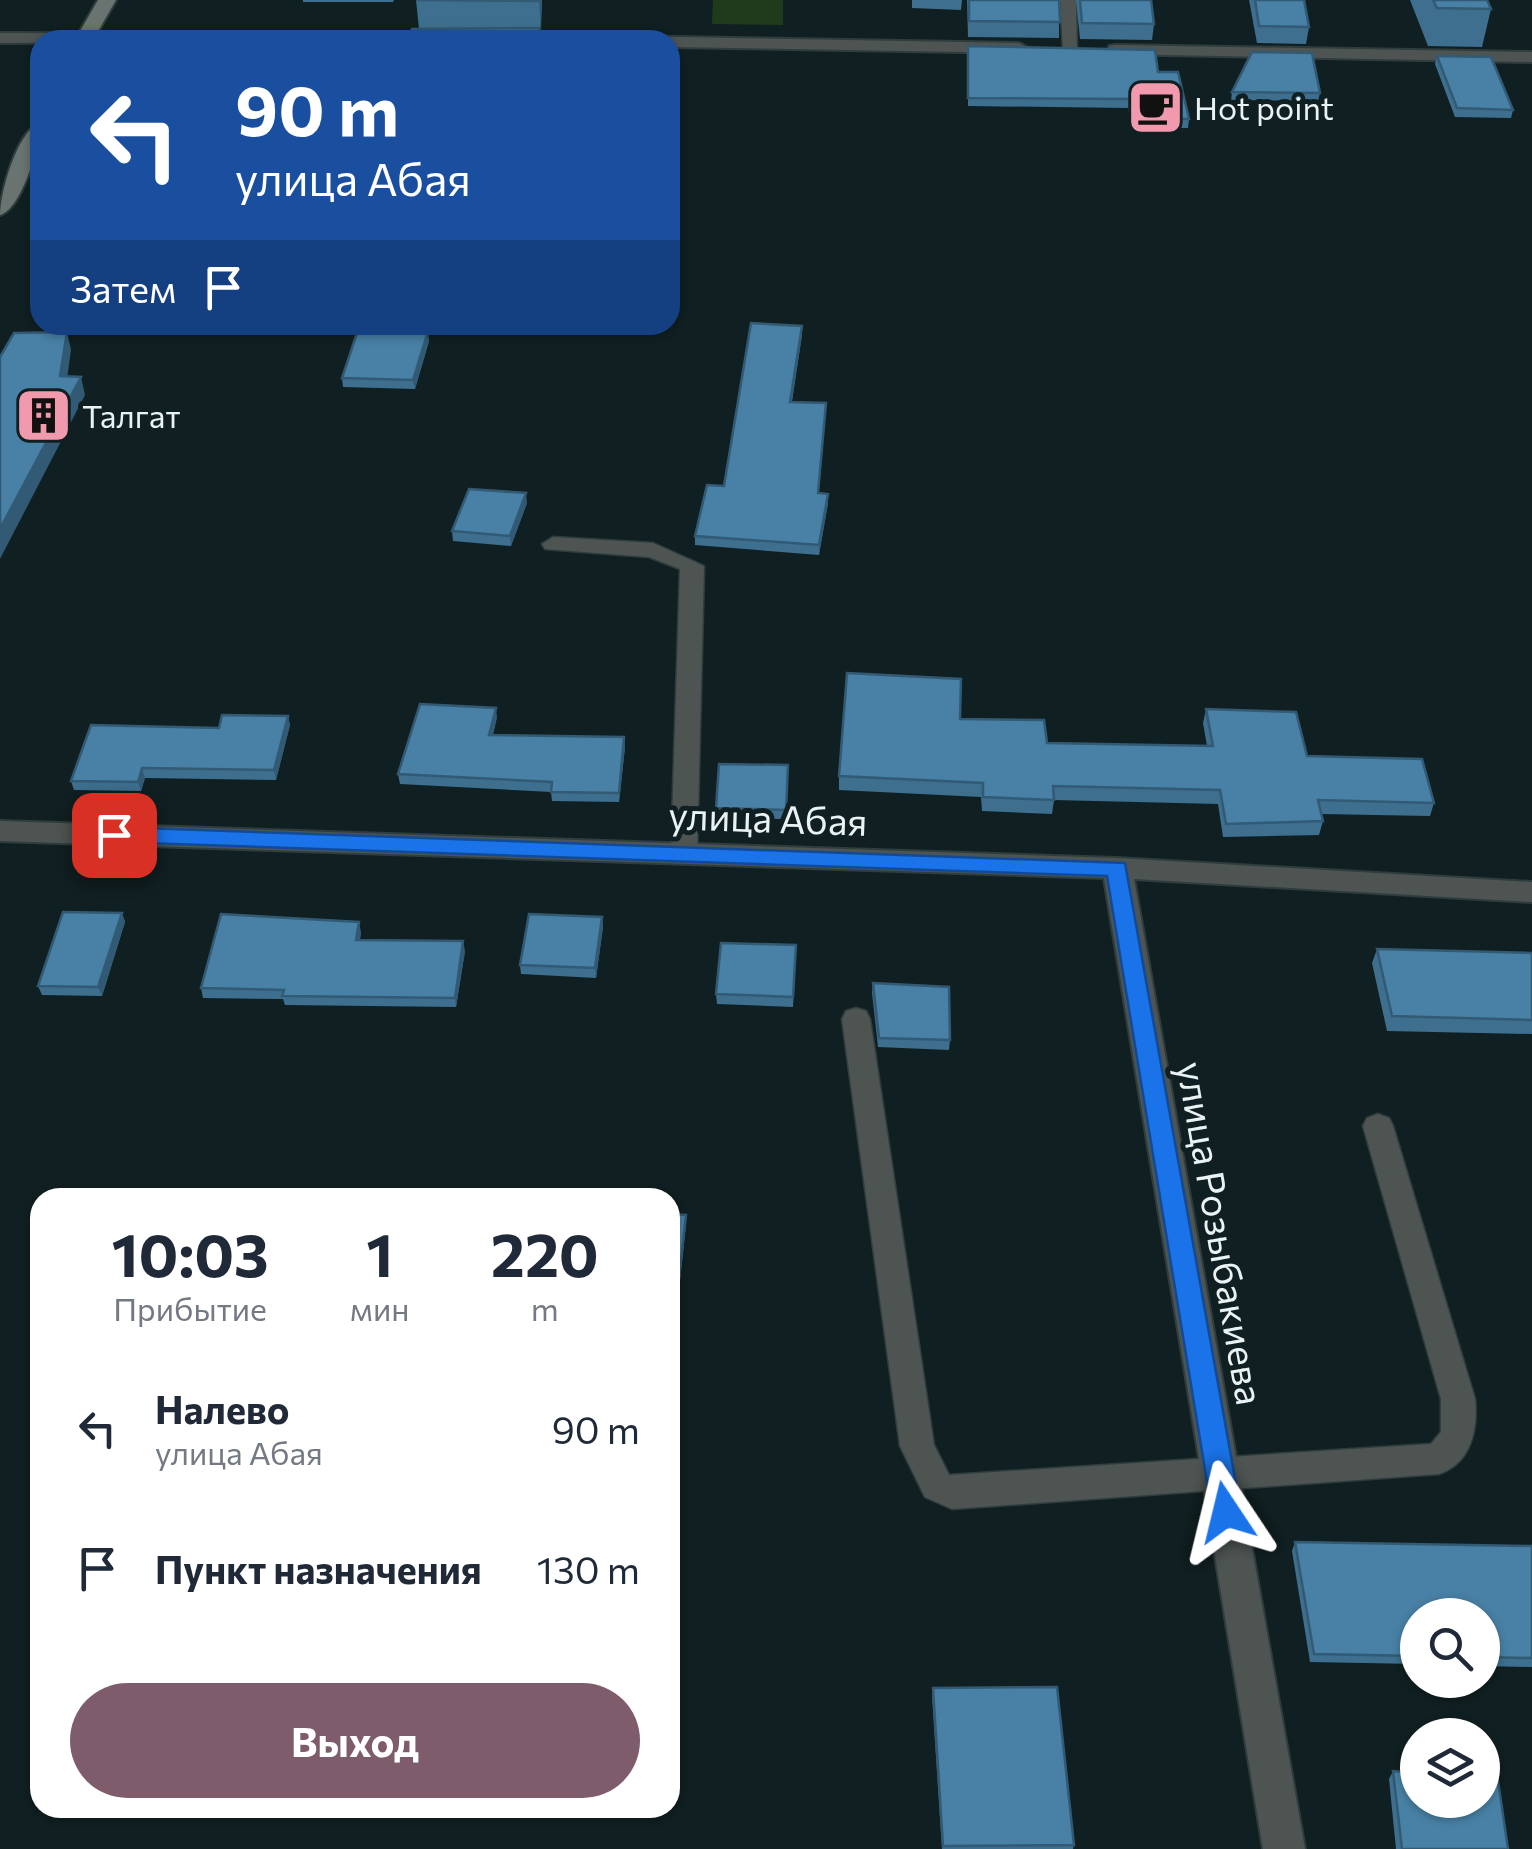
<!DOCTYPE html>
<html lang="ru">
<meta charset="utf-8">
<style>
body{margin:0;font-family:Commissioner,sans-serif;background:#f6f6f7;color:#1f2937;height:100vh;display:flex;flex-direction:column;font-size:38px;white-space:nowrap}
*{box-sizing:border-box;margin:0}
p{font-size:32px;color:#747a83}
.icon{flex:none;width:55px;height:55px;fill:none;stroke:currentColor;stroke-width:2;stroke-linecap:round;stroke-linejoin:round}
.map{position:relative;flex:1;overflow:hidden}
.side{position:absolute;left:30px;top:1188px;width:650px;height:630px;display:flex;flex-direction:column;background:#fff;border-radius:30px;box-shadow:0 2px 8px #0004}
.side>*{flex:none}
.top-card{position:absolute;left:30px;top:30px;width:650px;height:305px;border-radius:30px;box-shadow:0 2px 8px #0004;background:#1a4fa0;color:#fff;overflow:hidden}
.fabs{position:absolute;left:1400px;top:1598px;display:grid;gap:20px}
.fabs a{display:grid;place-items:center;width:100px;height:100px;border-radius:50%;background:#fff;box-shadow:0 2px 8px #0004;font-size:50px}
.pin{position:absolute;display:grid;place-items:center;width:85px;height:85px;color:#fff;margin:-42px;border-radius:20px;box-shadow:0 5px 15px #0006}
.me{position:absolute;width:110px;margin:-55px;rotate:350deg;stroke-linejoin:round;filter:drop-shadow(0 0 8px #0008)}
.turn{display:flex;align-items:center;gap:35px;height:210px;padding:0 40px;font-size:45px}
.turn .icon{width:130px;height:130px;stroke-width:2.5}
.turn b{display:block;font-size:70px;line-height:85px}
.then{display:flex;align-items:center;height:95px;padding:0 40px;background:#0003;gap:20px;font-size:38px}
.eta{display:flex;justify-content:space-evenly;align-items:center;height:170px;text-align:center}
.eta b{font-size:60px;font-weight:700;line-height:70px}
.primary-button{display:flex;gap:20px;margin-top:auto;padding:20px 40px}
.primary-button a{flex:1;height:115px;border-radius:60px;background:#7e5c6c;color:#fff;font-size:40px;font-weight:700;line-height:115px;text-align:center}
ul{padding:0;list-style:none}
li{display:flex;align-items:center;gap:30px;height:140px;padding:0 40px}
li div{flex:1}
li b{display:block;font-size:38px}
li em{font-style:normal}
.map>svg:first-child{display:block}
.green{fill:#1f3b1b}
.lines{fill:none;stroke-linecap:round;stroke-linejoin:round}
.lane-casing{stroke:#2f3d3f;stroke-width:3}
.street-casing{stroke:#2f3d3f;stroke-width:4}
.secondary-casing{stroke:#2f3d3f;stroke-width:4}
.lane{fill:#4d5451;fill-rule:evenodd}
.street{fill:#4d5451;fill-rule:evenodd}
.secondary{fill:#697370;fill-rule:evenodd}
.wall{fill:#3e6f8e}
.shaded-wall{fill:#325a74}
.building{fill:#4881a5;stroke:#325a74;stroke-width:2.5}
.route{fill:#1a73e8;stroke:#114b97;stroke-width:2.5}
.labels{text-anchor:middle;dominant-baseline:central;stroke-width:10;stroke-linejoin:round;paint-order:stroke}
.far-poi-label{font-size:32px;fill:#eaf3f4;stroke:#101f21;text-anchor:start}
.street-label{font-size:38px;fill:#eaf3f4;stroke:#101f21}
</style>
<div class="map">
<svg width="1532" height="1849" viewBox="0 0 1532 1849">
<rect width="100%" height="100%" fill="#101f21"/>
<path class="green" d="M713,0H783V25L712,24Z"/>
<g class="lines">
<defs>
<g id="lane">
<path d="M1060,0H1076L1077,53L1063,49Z"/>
<path d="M553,537L653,543L704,566L697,854L693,861L684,863L671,854L680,569L649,557L545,549L542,544Z"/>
<path d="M856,1008L866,1011L870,1019L934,1445L949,1475L1431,1444L1441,1432V1399L1363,1126L1367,1118L1378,1114L1389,1118L1393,1126L1475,1399C1478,1430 1471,1463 1439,1474L952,1509L925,1497L900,1446L842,1019L846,1011Z"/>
</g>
<g id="street">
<path d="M0,33L449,34L458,39L0,43Z"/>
<path d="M500,34L1019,43L1028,48L1019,53L670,47V40L491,39Z"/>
<path d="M1115,45L1532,52V62L1109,54V46Z"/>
<path d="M0,821L1117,858L1532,882V902L1134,879L1305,1849H1263L1104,878L0,841Z"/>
</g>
<g id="secondary">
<path d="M98,0H116L93,40H75Z"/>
<path d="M40,123C40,145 22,208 0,215C0,193 17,131 40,123Z"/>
</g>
</defs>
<use href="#lane" class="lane-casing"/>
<use href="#street" class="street-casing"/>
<use href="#secondary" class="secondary-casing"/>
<use href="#lane" class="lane"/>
<use href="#street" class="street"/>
<use href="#secondary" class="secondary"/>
</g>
<g class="wall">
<path d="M303,0H394L393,2H303Z"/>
<path d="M416,0H542L540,40H408L419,29Z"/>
<path d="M912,0H962L961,10L912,8Z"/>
<path d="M967,0H1059V38L968,37Z"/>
<path d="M1076,0H1151L1154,24L1152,40L1080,39Z"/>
<path d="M1249,0H1304L1309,27L1306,44L1257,43Z"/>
<path d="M1410,0H1487L1491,9L1482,47L1428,46Z"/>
<path d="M968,55L1158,72L1189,119L1188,128L1131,127L1128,108L968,106Z"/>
<path d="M1437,56L1513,110L1511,118L1455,117L1435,64Z"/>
<path d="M1232,92L1320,93L1318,101L1231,100Z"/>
<path d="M802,335L792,402L818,493L828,503L819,555L695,545V536L724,486Z"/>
<path d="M429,341L415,389L343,387L342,378Z"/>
<path d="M527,503L511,546L453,541L452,531Z"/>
<path d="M1206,709L1307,756L1434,803L1430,816L1321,814L1323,821L1319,835L1223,837L1218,804L1054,800L1052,814L982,811L981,797L839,790V776L960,719L1047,743L1207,746L1203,723Z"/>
<path d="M288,716L290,725L276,780L145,778L141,791L74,790L71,781L219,728Z"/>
<path d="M497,717L493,735L624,737L625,747L619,802L552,801L551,792L400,784L398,774Z"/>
<path d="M788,765L786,819L716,818V808Z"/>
<path d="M122,913L125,922L102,996L42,995L38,986Z"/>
<path d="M602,917L603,927L596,978L521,974L520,965Z"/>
<path d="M361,932L360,940L465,951L456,1007L285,1005L283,999L203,998L201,988Z"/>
<path d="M796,945L793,1007L717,1004L716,994Z"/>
<path d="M1377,949L1532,953V1034L1387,1031L1372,963Z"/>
<path d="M873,983L950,1040L949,1050L878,1047L872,993Z"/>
<path d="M670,1214L686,1215V1224L675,1325H670Z"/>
<path d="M1295,1542L1532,1546V1667L1482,1666V1615H1418V1664L1310,1662L1292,1551Z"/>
<path d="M933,1688L1074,1845L1073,1849H942L932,1696Z"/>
<path d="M1393,1771L1508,1849H1396L1389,1779Z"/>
</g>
<g class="shaded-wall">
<path d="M539,0H542L541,30L539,1Z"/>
<path d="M802,326V335L790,411V402Z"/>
<path d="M428,331L429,341L415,389L413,380Z"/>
<path d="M67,332L71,350L65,394L60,376Z"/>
<path d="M81,377L85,395L0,559V529Z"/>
<path d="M526,493L527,503L511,546L510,536Z"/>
<path d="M828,494V503L819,555V545Z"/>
<path d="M496,708L497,717L490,745L489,735Z"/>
<path d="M288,716L290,725L276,780L274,770Z"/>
<path d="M624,737L625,747L619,802V793Z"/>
<path d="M142,768L145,778L141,791L138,782Z"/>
<path d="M122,913L125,922L102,996L98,987Z"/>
<path d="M602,917L603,927L596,978L595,968Z"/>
<path d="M359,922L361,932L358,949L356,940Z"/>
<path d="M463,941L465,951L456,1007L455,998Z"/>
<path d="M686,1215V1224L675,1325V1316Z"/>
</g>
<g class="building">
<path d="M416,0H539V1Z"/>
<path d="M969,0H1059L1060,22L969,21Z"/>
<path d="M1080,0H1151L1154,24L1082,23Z"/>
<path d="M1255,0H1304L1309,27L1259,26Z"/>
<path d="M1433,0H1487L1491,9L1437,8Z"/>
<path d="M539,28V40H408L412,29Z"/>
<path d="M968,46L1155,50L1158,72H1178L1189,119L1132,118L1129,99L968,98Z"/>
<path d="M1252,52L1312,53L1320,93L1232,92Z"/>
<path d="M1437,56L1491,57L1513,110L1457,108Z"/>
<path d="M751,323L802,326L790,402L826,403L818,493L828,494L819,545L695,536L707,485L724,486Z"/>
<path d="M358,330L428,331L413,380L342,378Z"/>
<path d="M67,332L60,376L81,377L0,529V357L14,333Z"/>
<path d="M469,489L526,493L510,536L452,531Z"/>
<path d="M847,673L961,679L960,719L1044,720L1047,743L1213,746L1206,709L1296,712L1307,756L1422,759L1434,803L1318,800L1323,821L1226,824L1220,790L1053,786L1054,800L983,797V783L839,776Z"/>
<path d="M420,704L496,708L489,735L624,737L619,793L551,792L552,782L398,774Z"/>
<path d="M222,715L288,716L274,770L142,768L138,782L71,781L91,725L219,728Z"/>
<path d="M719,764L788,765L786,810L716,808Z"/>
<path d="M63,912L122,913L98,987L38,986Z"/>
<path d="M221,914L359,922L356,940L463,941L455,998L282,996L284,990L201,988Z"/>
<path d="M529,914L602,917L595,968L520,965Z"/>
<path d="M721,943L796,945L793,997L716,994Z"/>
<path d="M1377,949L1532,953V1020L1392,1016Z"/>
<path d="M873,983L949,987L950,1040L879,1038Z"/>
<path d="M670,1214L686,1215L675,1316H670Z"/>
<path d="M1295,1542L1532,1546V1658L1482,1657V1615H1418V1656L1314,1654Z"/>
<path d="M1057,1687L1074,1845L943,1846L933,1688Z"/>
<path d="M1393,1771L1418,1773V1800H1482V1779L1498,1781L1508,1849H1402Z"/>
</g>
<path class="route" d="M114,827L1125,863L1241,1512L1237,1522L1226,1526L1216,1522L1212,1512L1107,876L114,842L103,835Z"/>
<defs>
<symbol id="cafe-square" viewBox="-11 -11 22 22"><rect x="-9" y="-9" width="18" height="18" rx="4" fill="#f29aad" stroke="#101f21"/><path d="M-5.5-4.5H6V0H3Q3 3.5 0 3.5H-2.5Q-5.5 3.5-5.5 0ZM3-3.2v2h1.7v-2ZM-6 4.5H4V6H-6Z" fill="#111"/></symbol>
<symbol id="building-square" viewBox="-11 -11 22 22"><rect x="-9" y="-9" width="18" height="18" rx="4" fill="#f29aad" stroke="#101f21"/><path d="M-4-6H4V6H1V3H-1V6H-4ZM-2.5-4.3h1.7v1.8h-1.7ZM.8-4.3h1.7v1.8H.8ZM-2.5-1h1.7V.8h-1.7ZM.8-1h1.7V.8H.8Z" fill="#111"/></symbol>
</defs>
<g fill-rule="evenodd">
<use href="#cafe-square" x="1124" y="76" width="63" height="63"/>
<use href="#building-square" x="12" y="384" width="63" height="63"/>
</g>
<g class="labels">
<g class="far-poi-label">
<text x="1194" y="107">Hot point</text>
<text x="82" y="415">Талгат</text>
</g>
<g class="street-label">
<text transform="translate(768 817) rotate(2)">улица Абая</text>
<text transform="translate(1222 1233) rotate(80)">улица Розыбакиева</text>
</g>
</g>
</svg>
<div class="fabs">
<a><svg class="icon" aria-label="search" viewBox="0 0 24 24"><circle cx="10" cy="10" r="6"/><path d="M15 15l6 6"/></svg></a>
<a><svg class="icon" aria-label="layers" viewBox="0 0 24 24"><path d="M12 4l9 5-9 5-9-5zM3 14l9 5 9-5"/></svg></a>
</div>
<div class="pin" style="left:114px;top:835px;background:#d93025"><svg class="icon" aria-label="arrive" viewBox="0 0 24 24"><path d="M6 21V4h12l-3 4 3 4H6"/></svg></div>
<svg class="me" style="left:1226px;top:1512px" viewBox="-20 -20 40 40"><path d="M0-17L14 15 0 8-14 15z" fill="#1a73e8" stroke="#fff" stroke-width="4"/></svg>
<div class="top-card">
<div class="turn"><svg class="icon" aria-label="left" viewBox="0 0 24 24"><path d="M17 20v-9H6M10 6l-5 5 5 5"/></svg><div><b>90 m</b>улица Абая</div></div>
<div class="then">Затем<svg class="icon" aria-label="arrive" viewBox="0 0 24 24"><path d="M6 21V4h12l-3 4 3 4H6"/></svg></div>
</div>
<section class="side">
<div class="eta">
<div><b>10:03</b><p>Прибытие</p></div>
<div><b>1</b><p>мин</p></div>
<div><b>220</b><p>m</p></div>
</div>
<ul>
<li><svg class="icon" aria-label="left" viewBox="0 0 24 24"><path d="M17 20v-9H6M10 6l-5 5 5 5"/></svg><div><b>Налево</b><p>улица Абая</p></div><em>90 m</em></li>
<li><svg class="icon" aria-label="arrive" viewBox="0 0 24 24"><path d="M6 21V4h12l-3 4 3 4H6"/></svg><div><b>Пункт назначения</b></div><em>130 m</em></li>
</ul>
<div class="primary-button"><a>Выход</a></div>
</section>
</div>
